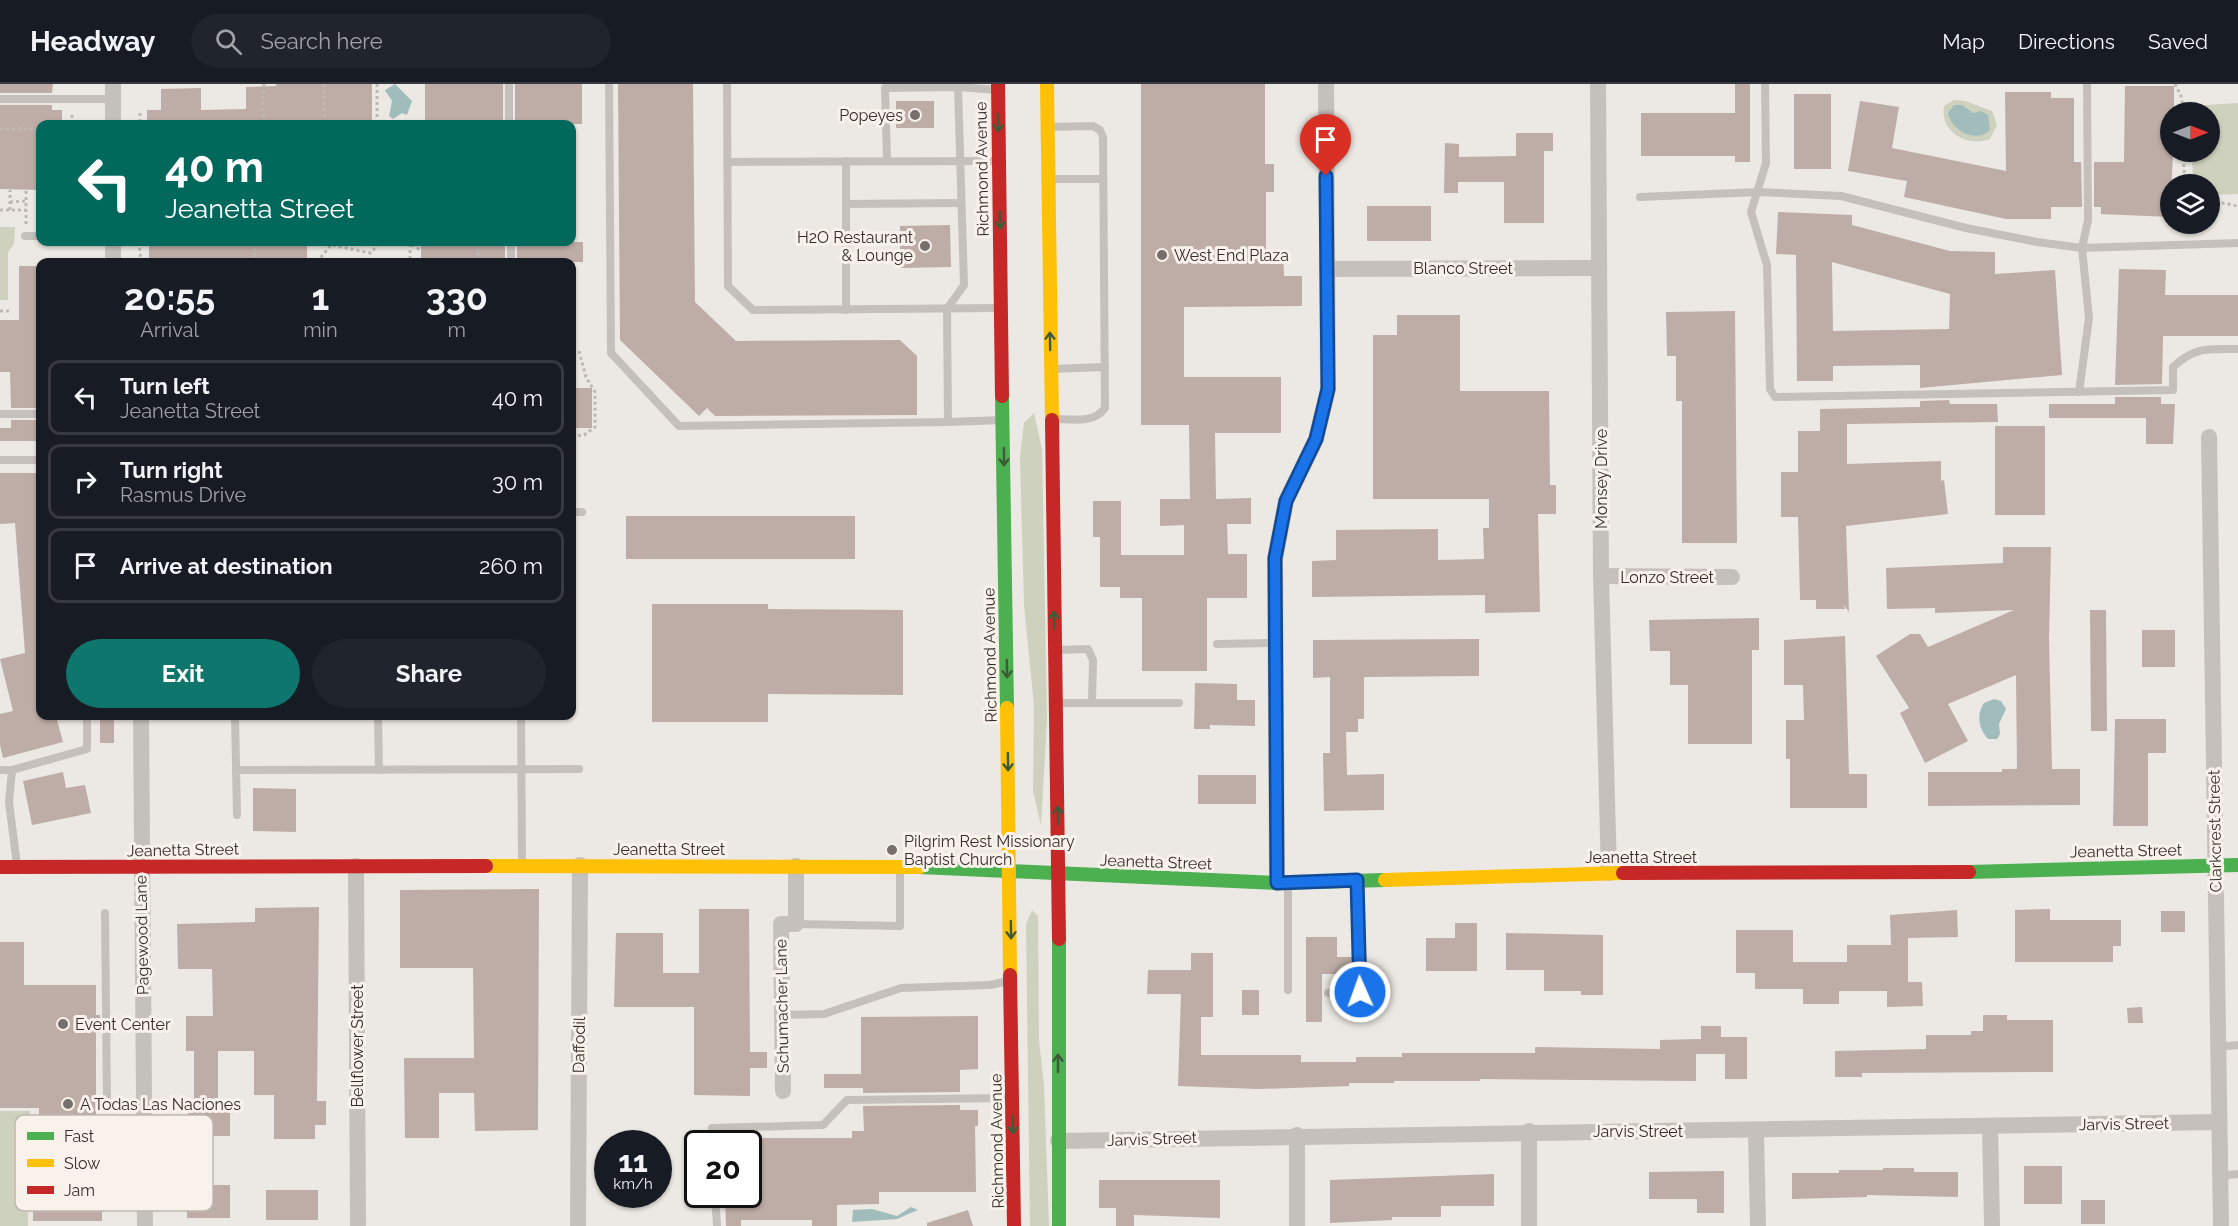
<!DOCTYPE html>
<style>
body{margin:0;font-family:Raleway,sans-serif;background:#20242c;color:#f1f3f6;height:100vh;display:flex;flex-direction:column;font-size:22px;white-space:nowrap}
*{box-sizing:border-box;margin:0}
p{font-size:20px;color:#9ea1a6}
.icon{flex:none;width:33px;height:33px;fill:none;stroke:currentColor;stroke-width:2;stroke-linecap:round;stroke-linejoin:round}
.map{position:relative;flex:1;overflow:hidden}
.sheet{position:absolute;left:36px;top:174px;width:540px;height:462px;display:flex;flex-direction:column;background:#171b24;border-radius:12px;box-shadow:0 2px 4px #0004}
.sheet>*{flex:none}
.guide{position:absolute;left:36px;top:36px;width:540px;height:126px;border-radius:12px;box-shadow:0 2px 4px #0004;background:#00695c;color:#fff;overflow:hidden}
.needle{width:39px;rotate:90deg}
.tools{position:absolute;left:2160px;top:18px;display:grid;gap:12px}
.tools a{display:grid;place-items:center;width:60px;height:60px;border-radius:50%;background:#171b24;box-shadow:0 2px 4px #0004;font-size:30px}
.speed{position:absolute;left:594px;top:1046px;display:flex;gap:12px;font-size:30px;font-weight:700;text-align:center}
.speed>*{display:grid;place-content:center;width:78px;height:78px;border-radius:50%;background:#171b24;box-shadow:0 2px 4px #0004;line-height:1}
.speed small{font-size:15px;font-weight:400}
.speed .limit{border:3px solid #111;border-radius:9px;background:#fff;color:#111}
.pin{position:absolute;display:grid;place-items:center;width:51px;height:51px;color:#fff;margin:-62px -26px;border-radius:50% 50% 50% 0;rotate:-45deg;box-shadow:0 0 6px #0007}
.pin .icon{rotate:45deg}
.me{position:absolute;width:66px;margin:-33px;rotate:358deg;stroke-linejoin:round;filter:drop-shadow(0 0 4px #0008)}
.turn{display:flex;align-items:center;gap:21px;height:126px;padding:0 30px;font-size:27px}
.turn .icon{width:78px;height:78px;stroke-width:2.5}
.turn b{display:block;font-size:42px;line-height:51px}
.eta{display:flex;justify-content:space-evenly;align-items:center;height:102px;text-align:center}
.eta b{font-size:36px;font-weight:700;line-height:42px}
.button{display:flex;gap:12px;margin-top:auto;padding:12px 30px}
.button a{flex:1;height:69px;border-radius:36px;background:#0f766e;color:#fff;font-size:24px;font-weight:700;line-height:69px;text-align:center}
.button a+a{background:#20242c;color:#f1f3f6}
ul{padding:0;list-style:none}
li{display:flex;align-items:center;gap:18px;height:75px;margin:0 12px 9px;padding:0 18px;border:3px solid #363941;border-radius:12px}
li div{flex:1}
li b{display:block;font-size:22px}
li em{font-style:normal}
header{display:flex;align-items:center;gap:36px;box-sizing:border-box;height:84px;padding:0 30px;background:#171b24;border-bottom:2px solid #363941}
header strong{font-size:28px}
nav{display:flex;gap:33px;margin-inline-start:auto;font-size:21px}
.search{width:420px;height:54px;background:#20242c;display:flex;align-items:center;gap:15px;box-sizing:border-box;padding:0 21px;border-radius:33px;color:#9ea1a6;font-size:22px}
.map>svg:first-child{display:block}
.green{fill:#ced1be}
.water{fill:#a0bdbc}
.building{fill:#beada6;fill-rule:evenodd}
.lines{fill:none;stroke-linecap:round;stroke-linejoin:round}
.path{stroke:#bfb9b4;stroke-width:3;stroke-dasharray:3 3;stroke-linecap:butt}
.lane{stroke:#c6c0bc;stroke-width:8}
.street{stroke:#c6c0bc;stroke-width:16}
.fast{stroke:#4caf50;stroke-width:14}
.slow{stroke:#ffc107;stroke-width:14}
.jam{stroke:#c62828;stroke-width:14}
.oneway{stroke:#3e5b37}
.route-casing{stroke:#114b97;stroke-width:15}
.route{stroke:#1a73e8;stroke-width:10}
.poi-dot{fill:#766f6b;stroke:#f8f2eb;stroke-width:2}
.labels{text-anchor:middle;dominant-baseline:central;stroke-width:6;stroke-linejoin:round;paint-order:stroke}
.poi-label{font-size:16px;fill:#362e2a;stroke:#f8f2eb;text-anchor:start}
.street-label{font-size:16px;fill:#362e2a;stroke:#f8f2eb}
.key{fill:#f8f2eb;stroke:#beb7b1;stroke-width:1.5}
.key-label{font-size:16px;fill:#362e2a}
</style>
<header>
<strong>Headway</strong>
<div class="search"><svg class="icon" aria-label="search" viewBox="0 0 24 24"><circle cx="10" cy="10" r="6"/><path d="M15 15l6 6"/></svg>Search here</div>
<nav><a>Map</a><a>Directions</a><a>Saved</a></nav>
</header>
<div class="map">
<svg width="2238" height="1142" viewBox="0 0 2238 1142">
<rect width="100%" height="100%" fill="#ece8e3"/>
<g class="green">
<path d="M1954,16L1965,17L1992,27L1997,41L1990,55C1967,64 1939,47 1944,22Z"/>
<path d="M2238,19V110L2210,111V100H2193L2192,68H2210V28H2190V22Z"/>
<path d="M0,143H15L14,160L8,168V216H0Z"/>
<path d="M1034,329L1042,365L1047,636L1041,741L1033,707L1034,622L1024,521L1020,373L1024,339Z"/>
<path d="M1032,826L1038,832L1039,956L1044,1001L1049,1142H1030L1026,840Z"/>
<path d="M0,1027H30L28,1142H0Z"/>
</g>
<g class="water">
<path d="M395,0L412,17L407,31L402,29L393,35L389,32L392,17L385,6Z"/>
<path d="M1954,21H1962L1973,29L1981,27L1988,31L1990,46C1976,60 1951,46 1948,29Z"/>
<path d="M1994,615L2001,617L2006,625L1999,640L2000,650L1997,655H1988C1979,645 1976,631 1984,619Z"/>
<path d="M911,1123L918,1126L897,1135L852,1138L853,1126L872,1125L897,1132Z"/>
</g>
<g class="building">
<path d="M0,0H53L52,9H0Z"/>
<path d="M276,0H372V38L147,40V26H161V5L201,4V26L246,25V3L276,2Z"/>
<rect x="425" y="0" width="78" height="40"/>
<rect x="515" y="0" width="67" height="40"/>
<path d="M618,0H693L695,218L736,257L900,256L917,272V331L715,332L707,324L699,332L620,256Z"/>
<path d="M1141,0H1265V80H1274V108H1266V168H1283L1284,192H1302V222L1184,223V293H1281V349H1215L1216,415L1251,414V440H1227L1228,470H1247V514H1207V587H1142V514H1120V503H1100V453H1093V417H1121V471H1184V441L1160,442V415H1190L1189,341H1141Z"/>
<path d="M1735,0H1750V78H1735V72H1641V29H1735Z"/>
<path d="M2125,2H2174V28H2170V68H2173L2170,133L2101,130V123H2094V78H2124Z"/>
<path d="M2005,8H2051V14H2074V78H2081L2082,123H2051V135H2006L1904,113L1907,97L1848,87L1860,17L1899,23L1892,64L2006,87Z"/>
<rect x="1794" y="10" width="37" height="75"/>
<rect x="896" y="17" width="38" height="27"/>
<path d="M0,21H52V26H62V40H40V106L0,105Z"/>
<path d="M1516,49H1553V67H1544V139H1504V98H1458V109H1444L1445,59L1459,60V73L1516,72Z"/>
<rect x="1367" y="122" width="64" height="35"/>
<path d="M1778,128L1852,131V141L1950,167L1995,168V190L2055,186L2062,291L1920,304V281L1833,282V297H1797L1796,171L1776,170ZM1832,178L1950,210L1949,245L1833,247Z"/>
<path d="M950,141L951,183L900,184V142Z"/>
<rect x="149" y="158" width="158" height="20"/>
<rect x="421" y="158" width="84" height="20"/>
<rect x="517" y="158" width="66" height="20"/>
<path d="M19,182H40V324H11L10,288H0V236H19Z"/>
<path d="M2119,185L2166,186L2165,211H2238V252H2163L2162,300L2115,301Z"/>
<path d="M1735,227L1737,459H1682V317H1676V272H1667L1666,228Z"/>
<path d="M1397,231H1460V307H1549L1550,401H1556V430H1538L1540,528L1485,529V511L1312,513V477L1336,476V446L1438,445V476L1484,475L1483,444H1489V415H1373V251H1397Z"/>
<rect x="572" y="304" width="20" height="40"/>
<path d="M2115,313H2161V320H2175L2173,360H2146V334H2049V320H2115Z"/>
<path d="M1949,316L1950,320H1997L1998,338L1847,340V380L1941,377V397L1944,396L1948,430L1846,442L1849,528L1844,521L1845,525H1816V516H1800L1798,433H1781V388H1798V347H1820V325L1920,323V317Z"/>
<path d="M11,336H40V357H0V344H11Z"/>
<rect x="1995" y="342" width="50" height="89"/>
<path d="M0,389H37V406H40V632H56L63,658L3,674L0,661V630L13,627L0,575L25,569L15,439L0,440Z"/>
<rect x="626" y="432" width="229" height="43"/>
<path d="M2003,463H2051L2049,555L2052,685H2080V721L1928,722V688H2002V685H2017L2016,591L1948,620L1968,657L1925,679L1900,629L1909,624L1876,572L1910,550H1920L1928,563L2014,526L1935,529V524L1887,525L1886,484L2003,479Z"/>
<path d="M652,520H768V525L903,526V611L768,610V638H652Z"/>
<path d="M2090,526H2106L2107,647H2091Z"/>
<path d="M1759,534V566H1752V660H1688V601H1670V567H1650L1649,536Z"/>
<rect x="2142" y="546" width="33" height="37"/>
<path d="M1845,552L1849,690H1867V724H1790V675H1786V636H1804L1803,601H1784V556Z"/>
<path d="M1479,555V592L1364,593V635H1358V648H1346L1347,691L1384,690V726L1324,727L1323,669H1330V593L1313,594V556Z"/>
<path d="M1195,599L1237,600V616H1255V642L1210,641V645H1194Z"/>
<rect x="100" y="632" width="14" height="27"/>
<path d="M2115,635H2166V669H2148V742H2113Z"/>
<path d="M63,688L66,704L85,701L91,729L32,741L23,697Z"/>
<rect x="1198" y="691" width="58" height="29"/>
<path d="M253,704L296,705V748L253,747Z"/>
<path d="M539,805L538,1046L475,1047L474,1009H439V1054H405L404,974H474L473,884H400V806Z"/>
<path d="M319,823L317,1017H326V1041H315V1055H274V1011H254V967H218V1019L230,1020V1052H188V1019H194V967H186V932H213L212,885H178L177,840L255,838V824Z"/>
<path d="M699,825H749L750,968H767V984H750V1012L694,1011V923H614L616,849H663V889H699Z"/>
<path d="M2050,825V836H2121V862H2113V878H2015V826Z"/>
<path d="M1957,826L1958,853L1908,854V898H1922L1923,922L1887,923V907H1839V920H1803V905H1755V889H1736V846H1793V878H1847V861H1891L1890,831Z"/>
<rect x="2161" y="827" width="24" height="21"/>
<path d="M1455,839H1477V887H1426V854H1455Z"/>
<path d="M1506,849L1603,851V911H1581V907H1544V886H1506Z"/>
<path d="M1306,853H1337V873H1353V890H1322V938H1306Z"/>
<path d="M0,858H24V901H96V931H100V949H96V1013H101L104,1027H96V1061H102V1137H33V1061H39V1024H0Z"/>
<path d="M1191,869H1213V933H1201V971H1301V978H1356V973H1402V969H1535V963L1660,965V956L1701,955V942H1721V953H1747V995H1725V970H1696V997L1480,995V997H1394V999H1349V1002L1259,1005L1178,1002L1181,910H1147L1148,886H1191Z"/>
<rect x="1242" y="906" width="17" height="25"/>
<path d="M2142,923L2143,939H2128L2127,924Z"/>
<path d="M1983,931H2007V936H2053V988L1862,989V993H1835V967L1926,965V951H1971V947H1983Z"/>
<path d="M978,932V985L960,986V1008L863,1009V1004H824V990H861V933Z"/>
<path d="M960,1021V1026H978V1042H975L976,1108H879V1120L837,1121V1142H812V1136H741V1142H726L725,1110H748V1054H852V1047H864L863,1022Z"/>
<rect x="2024" y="1082" width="38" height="38"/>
<path d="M1883,1084H1914V1088H1958V1113L1867,1111V1113L1792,1115V1089H1839V1086H1883Z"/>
<path d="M1724,1087V1129H1697V1115H1649V1088Z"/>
<path d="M1494,1090V1122H1441V1133H1392V1136L1330,1139V1096Z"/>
<path d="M1099,1096H1220V1134L1134,1131V1142H1116V1124H1099Z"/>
<rect x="187" y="1101" width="43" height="33"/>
<rect x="266" y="1106" width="52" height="30"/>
<rect x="2081" y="1116" width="24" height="24"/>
<path d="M968,1126L973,1142H927V1139Z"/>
</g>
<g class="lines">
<g class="path">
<path d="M264,0L262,23L265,40"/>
<path d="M324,0L325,39"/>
<path d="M377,0V40"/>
<path d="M2175,0L2181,12L2184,28"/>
<path d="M140,29V40"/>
<path d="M72,40V29"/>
<path d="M270,40H279"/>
<path d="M321,40H327"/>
<path d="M0,45H40"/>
<path d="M2183,68L2185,100"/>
<path d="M10,118L26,117"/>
<path d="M2210,122L2222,119L2238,122"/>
<path d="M0,126H26"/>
<path d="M10,126V106"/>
<path d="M26,140V106"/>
<path d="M139,158L141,178"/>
<path d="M254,158L255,178"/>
<path d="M410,160V178"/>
<path d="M317,178L331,161L371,169L378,160H410L421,166"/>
<path d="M477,178L478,165"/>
<path d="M0,227H11"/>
<path d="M572,352L584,351L595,343V308L586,293L579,267"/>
</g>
<g class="lane">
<path d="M509,0V40"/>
<path d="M609,0L611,269L679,342L948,338"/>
<path d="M727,0L728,202L753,226L999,224"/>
<path d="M1765,0L1766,79L1751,128L1767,181L1770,305L1775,313L2173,306V283C2196,262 2208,265 2238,265"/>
<path d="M958,3L964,201L947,225L948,338L1003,336"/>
<path d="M0,15H113"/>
<path d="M1048,43L1093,42L1100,46L1103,53L1105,324C1094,340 1072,335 1054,335"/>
<path d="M887,76L885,4L958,3L997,6"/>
<path d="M846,77V226"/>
<path d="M728,78L998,77"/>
<path d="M1049,95H1103"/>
<path d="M1640,113L1759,108L1841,112L1966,144L2037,158L2082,164L2238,159"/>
<path d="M846,120L961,119"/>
<path d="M25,152H40"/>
<path d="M511,158V178"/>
<path d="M1052,285L1105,283"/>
<path d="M2079,308L2089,234L2082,164L2088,136L2087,0"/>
<path d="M0,330H40"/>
<path d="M0,376H40"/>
<path d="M572,428H582"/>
<path d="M1217,560L1275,559"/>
<path d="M1056,566L1088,565L1093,576L1092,618"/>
<path d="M1056,619H1179"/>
<path d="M235,632L237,731"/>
<path d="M378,632L379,686"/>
<path d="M521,632L522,781"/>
<path d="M0,686H12L87,665V632"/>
<path d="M12,686L9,718L17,781"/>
<path d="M236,686L579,685"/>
<path d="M105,829L107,1022L144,1021"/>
<path d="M796,840L900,842V782"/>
<path d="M1288,906V799"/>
<path d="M1328,909L1360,907L1357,797"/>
<path d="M782,931L824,930L901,904L990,901L1008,897"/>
<path d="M2217,963L2238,961"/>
<path d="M712,1059V1044L823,1041L847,1016L1012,1014"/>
<path d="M2220,1092L2238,1090"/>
<path d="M715,1110L717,1142"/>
</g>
<g class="street">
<path d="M113,0V40"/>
<path d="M1598,0L1601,492L1609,789"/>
<path d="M113,158V178"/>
<path d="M1327,185L1599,184"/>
<path d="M2209,353L2221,1142"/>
<path d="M1601,492L1732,493"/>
<path d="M141,632L145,1142"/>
<path d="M356,782L358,1142"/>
<path d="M1277,799L1275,475L1286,417L1316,355L1328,305L1326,0"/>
<path d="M783,1007L781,840H796V782"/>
<path d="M1990,1043L1992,1142"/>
<path d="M1529,1047V1142"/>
<path d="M1756,1047L1758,1142"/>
<path d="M1297,1051V1142"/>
<path d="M1058,1057C1445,1047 1832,1047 2219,1038"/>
<path d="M578,1142L580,781"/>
</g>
<g class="fast">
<path d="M1002,312L1007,624"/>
<path d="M920,783L1277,799L1385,796"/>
<path d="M1969,788L2238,781"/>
<path d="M1059,855V1142"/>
</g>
<g class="slow">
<path d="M1047,0L1052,336"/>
<path d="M1007,624L1010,891"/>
<path d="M486,782L920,783"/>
<path d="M1385,796L1623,789"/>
</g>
<g class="jam">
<path d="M998,0L1002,312"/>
<path d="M1052,336L1059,855"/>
<path d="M0,783L486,782"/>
<path d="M1623,789L1969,788"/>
<path d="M1010,891L1014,1142"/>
</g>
</g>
<defs><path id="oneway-shaft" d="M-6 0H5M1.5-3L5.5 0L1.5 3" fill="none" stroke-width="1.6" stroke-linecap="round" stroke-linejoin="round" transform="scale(1.5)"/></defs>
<g class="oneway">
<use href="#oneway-shaft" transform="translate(998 39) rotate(89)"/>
<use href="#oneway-shaft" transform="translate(1000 136) rotate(89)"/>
<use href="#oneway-shaft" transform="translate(1050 257) rotate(-91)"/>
<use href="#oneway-shaft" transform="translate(1004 373) rotate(89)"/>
<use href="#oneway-shaft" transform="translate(1054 536) rotate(-91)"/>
<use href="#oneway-shaft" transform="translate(1007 585) rotate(89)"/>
<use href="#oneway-shaft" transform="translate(1008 678) rotate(89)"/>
<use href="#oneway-shaft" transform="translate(1058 731) rotate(-91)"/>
<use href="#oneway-shaft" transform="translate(1011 846) rotate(89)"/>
<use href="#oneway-shaft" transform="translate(1058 979) rotate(-90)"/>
<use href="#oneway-shaft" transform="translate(1013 1041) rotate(89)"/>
</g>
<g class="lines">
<defs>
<path id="route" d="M1326,92L1328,305L1316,355L1286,417L1275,474L1277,799L1357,796L1360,908"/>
</defs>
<use href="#route" class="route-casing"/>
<use href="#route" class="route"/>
</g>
<g class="poi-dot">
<circle cx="915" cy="31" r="6"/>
<circle cx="925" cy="162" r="6"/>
<circle cx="1162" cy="171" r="6"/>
<circle cx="892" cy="766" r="6"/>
<circle cx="63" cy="940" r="6"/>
<circle cx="68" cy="1020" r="6"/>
</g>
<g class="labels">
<g class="poi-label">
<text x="903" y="31" text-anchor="end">Popeyes</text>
<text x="913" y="153" text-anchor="end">H2O Restaurant<tspan x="913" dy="18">&amp; Lounge</tspan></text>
<text x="1174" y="171">West End Plaza</text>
<text x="904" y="757">Pilgrim Rest Missionary<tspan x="904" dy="18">Baptist Church</tspan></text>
<text x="75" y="940">Event Center</text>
<text x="80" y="1020">A Todas Las Naciones</text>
</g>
<g class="street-label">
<text transform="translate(982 85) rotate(-91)">Richmond Avenue</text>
<text x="1463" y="184">Blanco Street</text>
<text transform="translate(1601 395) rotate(-90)">Monsey Drive</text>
<text x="1667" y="493">Lonzo Street</text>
<text transform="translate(990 571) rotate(-91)">Richmond Avenue</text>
<text transform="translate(2215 747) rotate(-91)">Clarkcrest Street</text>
<text x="669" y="765">Jeanetta Street</text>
<text transform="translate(183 766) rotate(-1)">Jeanetta Street</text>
<text transform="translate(2126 767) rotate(-1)">Jeanetta Street</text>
<text x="1641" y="773">Jeanetta Street</text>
<text transform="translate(1156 778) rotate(2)">Jeanetta Street</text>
<text transform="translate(142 851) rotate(-91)">Pagewood Lane</text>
<text transform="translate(782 922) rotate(-91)">Schumacher Lane</text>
<text transform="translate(579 961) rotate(-89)">Daffodil</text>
<text transform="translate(357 962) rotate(-90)">Bellflower Street</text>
<text transform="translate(2124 1040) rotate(-1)">Jarvis Street</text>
<text x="1638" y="1047">Jarvis Street</text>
<text transform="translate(1152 1055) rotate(-2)">Jarvis Street</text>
<text transform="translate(997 1057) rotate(-91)">Richmond Avenue</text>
</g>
</g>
<rect x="15" y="1031" width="198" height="96" rx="9" class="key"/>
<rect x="27" y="1048" width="27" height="8" fill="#4caf50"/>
<rect x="27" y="1075" width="27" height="8" fill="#ffc107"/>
<rect x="27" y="1102" width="27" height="8" fill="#c62828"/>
<g class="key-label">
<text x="64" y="1058">Fast</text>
<text x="64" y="1085">Slow</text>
<text x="64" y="1112">Jam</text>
</g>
</svg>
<div class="tools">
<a><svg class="needle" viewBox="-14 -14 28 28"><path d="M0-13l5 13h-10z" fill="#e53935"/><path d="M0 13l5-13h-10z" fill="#9ea1a6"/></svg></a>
<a><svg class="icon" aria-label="layers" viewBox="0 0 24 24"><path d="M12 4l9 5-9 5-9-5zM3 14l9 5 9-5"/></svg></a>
</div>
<div class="speed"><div>11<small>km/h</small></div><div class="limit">20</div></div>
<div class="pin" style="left:1326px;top:92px;background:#d93025"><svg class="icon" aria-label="arrive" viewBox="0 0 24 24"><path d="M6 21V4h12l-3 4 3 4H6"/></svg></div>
<svg class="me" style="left:1360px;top:908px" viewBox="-20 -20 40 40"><circle r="17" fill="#1a73e8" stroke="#fff" stroke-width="3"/><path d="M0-11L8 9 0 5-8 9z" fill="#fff"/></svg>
<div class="guide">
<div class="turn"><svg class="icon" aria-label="left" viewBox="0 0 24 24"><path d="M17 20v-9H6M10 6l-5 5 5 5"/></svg><div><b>40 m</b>Jeanetta Street</div></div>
</div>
<section class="sheet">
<div class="eta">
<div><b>20:55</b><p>Arrival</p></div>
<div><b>1</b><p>min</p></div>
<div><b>330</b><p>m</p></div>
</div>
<ul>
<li><svg class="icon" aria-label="left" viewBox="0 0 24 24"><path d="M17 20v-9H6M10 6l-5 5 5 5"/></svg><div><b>Turn left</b><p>Jeanetta Street</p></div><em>40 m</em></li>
<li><svg class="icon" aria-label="right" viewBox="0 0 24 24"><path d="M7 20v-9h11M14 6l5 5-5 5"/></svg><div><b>Turn right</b><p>Rasmus Drive</p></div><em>30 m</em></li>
<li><svg class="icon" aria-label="arrive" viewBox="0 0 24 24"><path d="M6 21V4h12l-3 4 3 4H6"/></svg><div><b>Arrive at destination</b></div><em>260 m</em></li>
</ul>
<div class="button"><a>Exit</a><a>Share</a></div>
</section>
</div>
